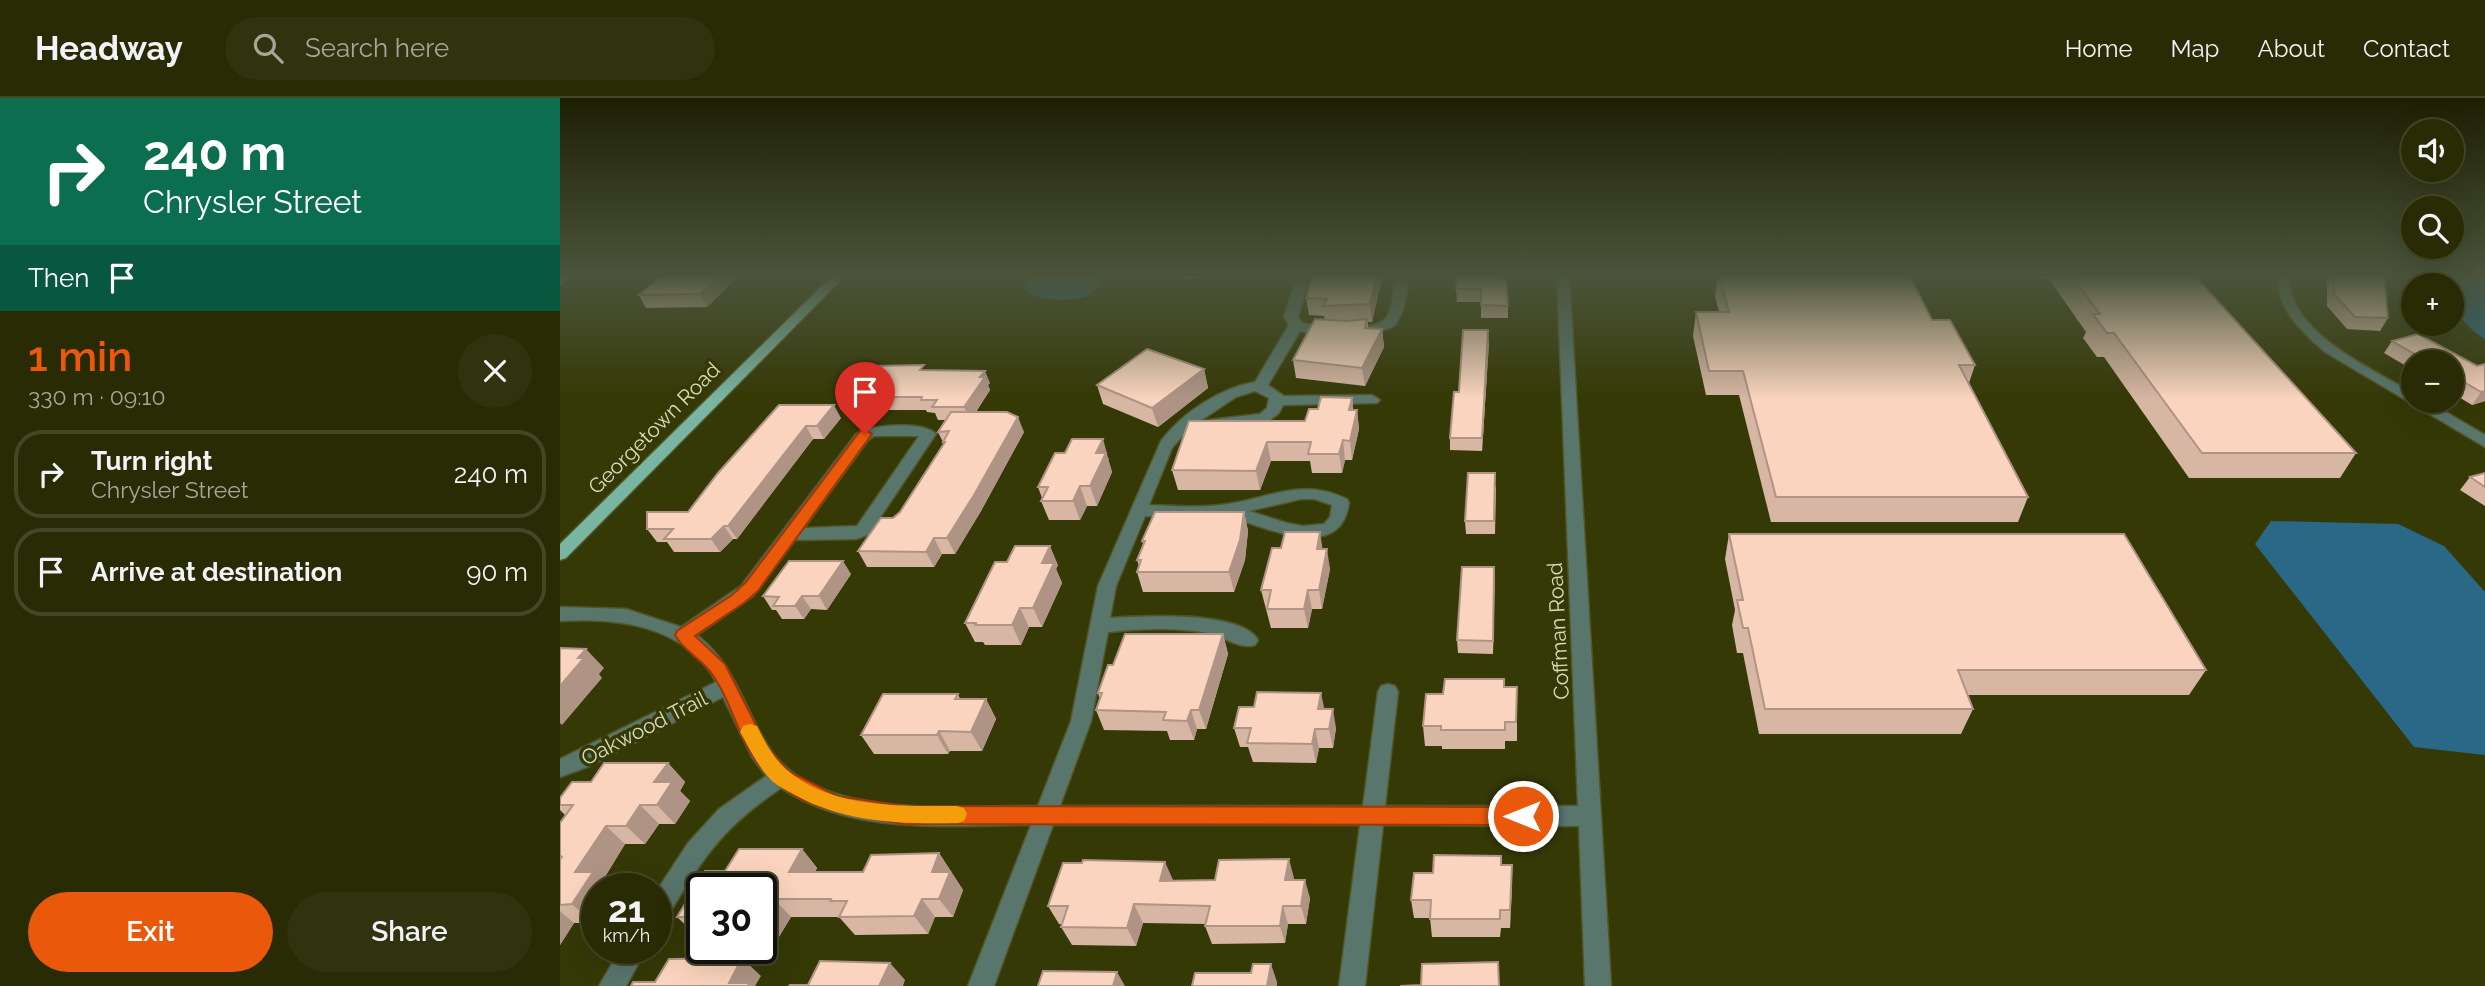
<!DOCTYPE html>
<meta charset="utf-8">
<style>
body{margin:0;font-family:Raleway,sans-serif;background:#30330e;color:#f1f3f6;height:100vh;display:flex;flex-direction:column;font-size:26px;white-space:nowrap}
*{box-sizing:border-box;margin:0}
p{font-size:23px;color:#a5a79a}
.icon{flex:none;width:38px;height:38px;fill:none;stroke:currentColor;stroke-width:2;stroke-linecap:round;stroke-linejoin:round}
.map{position:relative;flex:1;overflow:hidden}
.panel{display:flex;flex-direction:column;background:#282b04;width:560px}
.panel>*{flex:none}
.hud{background:#0b6e4f;color:#fff;overflow:hidden}
.fabs{position:absolute;left:1841px;top:21px;display:grid;gap:14px}
.fabs a{display:grid;place-items:center;width:63px;height:63px;border-radius:50%;background:#282b04;box-shadow:0 7px 28px #0002,0 0 0 2px #444726;font-size:35px}
.speed{position:absolute;left:21px;top:775px;display:flex;gap:14px;font-size:35px;font-weight:700;text-align:center}
.speed>*{display:grid;place-content:center;width:91px;height:91px;border-radius:50%;background:#282b04;box-shadow:0 7px 28px #0002,0 0 0 2px #444726;line-height:1}
.speed small{font-size:18px;font-weight:400}
.speed .limit{border:4px solid #111;border-radius:10px;background:#fff;color:#111}
.pin{position:absolute;display:grid;place-items:center;width:60px;height:60px;color:#fff;margin:-72px -30px;border-radius:50% 50% 50% 0;rotate:-45deg;box-shadow:0 0 7px #0007}
.pin .icon{rotate:45deg}
.me{position:absolute;width:77px;margin:-38px;rotate:270deg;stroke-linejoin:round;filter:drop-shadow(0 0 5px #0008)}
.turn{display:flex;align-items:center;gap:24px;height:147px;padding:0 28px;font-size:32px}
.turn .icon{width:91px;height:91px;stroke-width:2.5}
.turn b{display:block;font-size:49px;line-height:60px}
.then{display:flex;align-items:center;height:66px;padding:0 28px;background:#0003;gap:14px;font-size:26px}
.round{display:grid;place-items:center;flex:none;width:74px;height:74px;border-radius:37px;background:#30330e}
.summary{display:flex;align-items:center;justify-content:space-between;height:119px;padding:0 28px}
h1{font-size:42px;font-weight:600;line-height:52px;color:#ea580c}
.button{display:flex;gap:14px;margin-top:auto;padding:14px 28px}
.button a{flex:1;height:80px;border-radius:42px;background:#ea580c;color:#fff;font-size:28px;font-weight:600;line-height:80px;text-align:center}
.button a+a{background:#30330e;color:#f1f3f6}
ul{padding:0;list-style:none}
li{display:flex;align-items:center;gap:21px;height:88px;margin:0 14px 10px;padding:0 14px;border:4px solid #444726;border-radius:28px}
li div{flex:1}
li b{display:block;font-size:26px}
li em{font-style:normal}
header{display:flex;align-items:center;gap:42px;box-sizing:border-box;height:98px;padding:0 35px;background:#282b04;border-bottom:2px solid #444726}
header strong{font-size:33px}
nav{display:flex;gap:38px;margin-inline-start:auto;font-size:24px}
.search{width:490px;height:63px;background:#30330e;display:flex;align-items:center;gap:18px;box-sizing:border-box;padding:0 24px;border-radius:38px;color:#a5a79a;font-size:26px}
main{display:flex;flex:1;min-height:0}
.map>svg:first-child{display:block}
.water{fill:#2a6887}
.lines{fill:none;stroke-linecap:round;stroke-linejoin:round}
.minor-casing{stroke:#525627;stroke-width:3}
.major-casing{stroke:#525627;stroke-width:3}
.minor{fill:#59766d;fill-rule:evenodd}
.major{fill:#79b5a3;fill-rule:evenodd}
.wall{fill:#d7b6a3}
.shaded-wall{fill:#af9485}
.building{fill:#fad4be;stroke:#af9485;stroke-width:2}
.route{fill:#ea580c;stroke:#983908;stroke-width:2}
.slow{fill:#f59e0b}
.labels{text-anchor:middle;dominant-baseline:central;stroke-width:7;stroke-linejoin:round;paint-order:stroke}
.street-label{font-size:21px;fill:#d7dcbb;stroke:#353906}
</style>
<header>
<strong>Headway</strong>
<div class="search"><svg class="icon" aria-label="search" viewBox="0 0 24 24"><circle cx="10" cy="10" r="6"/><path d="M15 15l6 6"/></svg>Search here</div>
<nav><a>Home</a><a>Map</a><a>About</a><a>Contact</a></nav>
</header>
<main>
<section class="panel">
<div class="hud">
<div class="turn"><svg class="icon" aria-label="right" viewBox="0 0 24 24"><path d="M7 20v-9h11M14 6l5 5-5 5"/></svg><div><b>240 m</b>Chrysler Street</div></div>
<div class="then">Then<svg class="icon" aria-label="arrive" viewBox="0 0 24 24"><path d="M6 21V4h12l-3 4 3 4H6"/></svg></div>
</div>
<div class="summary"><div><h1>1 min</h1><p>330 m · 09:10</p></div><a class="round"><svg class="icon" aria-label="close" viewBox="0 0 24 24"><path d="M6 6l12 12M18 6L6 18"/></svg></a></div>
<ul>
<li><svg class="icon" aria-label="right" viewBox="0 0 24 24"><path d="M7 20v-9h11M14 6l5 5-5 5"/></svg><div><b>Turn right</b><p>Chrysler Street</p></div><em>240 m</em></li>
<li><svg class="icon" aria-label="arrive" viewBox="0 0 24 24"><path d="M6 21V4h12l-3 4 3 4H6"/></svg><div><b>Arrive at destination</b></div><em>90 m</em></li>
</ul>
<div class="button"><a>Exit</a><a>Share</a></div>
</section>
<div class="map">
<svg width="1925" height="888" viewBox="0 0 1925 888">
<rect width="100%" height="100%" fill="#353906"/>
<g class="water">
<path d="M470,177H544C540,186 536,194 527,198C513,204 447,205 470,177Z"/>
<path d="M1888,177H1925V241C1899,226 1890,203 1888,177Z"/>
<path d="M1711,423L1838,426L1884,448L1925,494V657L1854,649L1695,446Z"/>
</g>
<g class="lines">
<defs>
<g id="minor">
<path d="M997,177H1009L1051,888H1025L1019,728L823,727L805,888H779L800,727H493L434,888H408L471,727C389,727 293,738 221,690C158,733 143,761 104,824L96,827V794L128,745L159,711L206,678L192,659L163,599L30,668L0,679V661L156,584C127,528 57,519 0,523V509L66,511L121,529L181,488L296,336C312,326 363,323 376,336L309,436L297,441L235,442L193,498L137,537C176,568 183,608 208,648C255,725 401,707 478,708L511,623L538,488L601,343C622,315 660,290 695,284L729,227L724,219L735,184H745L747,187L738,219L741,224C758,230 814,235 826,220C832,212 833,198 834,188L841,184L848,188C845,203 844,216 834,228C807,242 769,240 740,233L708,287L724,298L812,297L820,302L817,305L723,307L719,315L710,322L626,334L612,350L589,407C613,408 636,410 660,407C707,402 740,378 787,401L789,405C782,457 726,438 692,426C684,424 674,418 666,417C657,417 648,419 639,420C621,420 603,418 585,418L556,488L550,520C580,518 681,512 698,542L695,547C680,552 663,538 648,535C614,529 581,531 548,534L531,623L500,708H803L818,594L821,588L828,586L835,588L838,594L825,708H1018ZM695,293L709,300L707,310L700,316L640,323L676,299ZM314,338H359L297,428L244,430L308,342ZM741,401H754L772,407L770,419L764,426L743,428L727,425L689,413Z"/>
<path d="M1717,177H1729C1730,183 1730,192 1732,198C1747,242 1815,273 1853,295V303H1867L1925,337V349L1765,254C1740,232 1718,212 1717,177Z"/>
<path d="M61,850H87L66,888H39Z"/>
</g>
<path id="major" d="M273,177H286L6,460L0,462V446Z"/>
</defs>
<use href="#minor" class="minor-casing"/>
<use href="#major" class="major-casing"/>
<use href="#minor" class="minor"/>
<use href="#major" class="major"/>
</g>
<g class="wall">
<path d="M179,177L147,209L86,210L79,197Z"/>
<path d="M623,177H657L655,180L624,181Z"/>
<path d="M1158,177L1372,222L1415,267L1409,285L1468,399L1458,424H1211L1179,297H1146L1133,238L1136,214H1159L1155,198Z"/>
<path d="M1476,177H1634L1796,355L1780,380H1629L1544,259H1537L1523,240L1526,234L1489,181H1480Z"/>
<path d="M1767,177H1824L1828,220L1820,233L1787,231L1767,208Z"/>
<path d="M939,180L948,208V220H921V204H897L896,191Z"/>
<path d="M821,184L812,224H808V230L822,231L824,249L805,288L736,280L733,262L765,222L764,218L749,217L746,200Z"/>
<path d="M1832,243L1917,268L1925,303L1912,307L1892,295V264H1853V272L1824,255Z"/>
<path d="M929,244L922,353L890,352V340L899,294Z"/>
<path d="M644,271L648,290L598,329L543,306L537,287Z"/>
<path d="M366,272L430,285L428,287L430,292L416,314L464,334L421,413L395,456H382L374,469H307L298,453L340,414L384,346L378,334L386,322H378L375,315L367,314L366,312H298L292,299Z"/>
<path d="M792,300L793,312H797L799,331L792,362H785L782,375H752L750,363H711L700,392H618L612,372L745,323L758,311Z"/>
<path d="M219,307L281,320L264,341H253L177,441H173L160,454H114L107,444H97L87,431L128,414Z"/>
<path d="M549,360L548,362L552,374L537,408H527L520,422H489L481,403L482,400L478,389Z"/>
<path d="M1925,375V408L1900,392L1910,379Z"/>
<path d="M936,388L935,436H906L905,423Z"/>
<path d="M684,414L688,433L685,462L674,494H583L577,474L579,468L577,462L583,446L582,443Z"/>
<path d="M1169,436L1646,572L1629,597H1407L1413,611L1401,636H1199L1183,555H1177L1172,527L1175,512L1165,461Z"/>
<path d="M763,451L770,471L762,511H752L748,530H711L701,492Z"/>
<path d="M498,467L496,471L502,485L482,529H469L461,547H425L423,544H415L405,525Z"/>
<path d="M934,469L933,556L898,555L897,542Z"/>
<path d="M291,476L267,512L251,511L244,521H222L216,512H212L203,498Z"/>
<path d="M663,536L668,556L646,631H637L634,642H610L607,633L544,632L536,612L540,601L538,595L553,567Z"/>
<path d="M944,589H957V643H945V651H882V648H865L863,628L883,596Z"/>
<path d="M398,596L400,601H426L436,621L422,653H390L388,656H314L301,637Z"/>
<path d="M764,611L776,630L773,650H759L756,665L693,664L688,649H680L674,630Z"/>
<path d="M108,665L125,684L120,693L130,703L115,726H99L85,746H65L43,782L52,791H37L33,825H14L0,847V725L5,717L0,712V700L31,684Z"/>
<path d="M179,751H242L257,770L255,774H303L311,757L379,755L403,792L393,819H375L368,836L295,837L279,819H231L217,842H201V791H142V837H136L117,819L145,773H165Z"/>
<path d="M942,767H952V785L950,830H941L940,839H872L870,820H854L851,802L873,775Z"/>
<path d="M734,780L733,782L750,800L746,826H728L725,845L652,846L645,828L646,826L583,825L576,848L512,847L501,829L502,826H499L488,808L613,783Z"/>
</g>
<g class="shaded-wall">
<path d="M2,177H13L0,188V178Z"/>
<path d="M160,177H179L147,209L140,196Z"/>
<path d="M817,177H820L821,184L812,224L810,206Z"/>
<path d="M822,231L824,249L805,288L802,270Z"/>
<path d="M928,232L929,244L922,353V340Z"/>
<path d="M644,271L648,290L598,329L592,310Z"/>
<path d="M425,273L430,285L428,287L430,292L410,322L404,309Z"/>
<path d="M1925,293V303L1912,307L1921,294Z"/>
<path d="M792,300L794,319L789,312Z"/>
<path d="M274,307L281,320L264,341L257,328Z"/>
<path d="M797,312L799,331L792,362L790,343Z"/>
<path d="M458,319L464,334L421,413L395,456L387,440Z"/>
<path d="M246,328L253,341L177,441L168,428Z"/>
<path d="M543,341L552,374L537,408L530,388L536,355Z"/>
<path d="M783,342L785,362L782,375L779,356Z"/>
<path d="M707,344L711,363L700,392L696,373Z"/>
<path d="M520,388L527,408L520,422L513,403Z"/>
<path d="M684,414L688,433L685,462L674,494L669,474Z"/>
<path d="M164,428L173,441L160,454L151,441Z"/>
<path d="M760,434L763,454L757,451Z"/>
<path d="M374,440L382,456L374,469L366,454Z"/>
<path d="M490,448L498,467L496,471L502,485L482,529L473,510L482,465Z"/>
<path d="M767,451L770,471L762,511L759,492Z"/>
<path d="M283,463L291,476L267,512L259,498Z"/>
<path d="M934,469L935,482L933,556V543Z"/>
<path d="M748,492L752,511L748,530L744,511Z"/>
<path d="M242,498L251,511L244,521L235,508Z"/>
<path d="M460,510L469,529L461,547L452,527Z"/>
<path d="M663,536L668,556L646,631L639,612Z"/>
<path d="M26,551L44,570L39,576L42,580L2,627L0,625V588L18,560Z"/>
<path d="M761,595L765,614L758,611Z"/>
<path d="M426,601L436,621L422,653L411,634Z"/>
<path d="M773,611L776,630L773,650L769,631Z"/>
<path d="M631,612L637,631L634,642L627,623Z"/>
<path d="M755,631L759,650L756,665L752,646Z"/>
<path d="M379,633L390,653L388,656L377,637Z"/>
<path d="M108,665L125,684L120,693L130,703L115,726L97,707L94,684Z"/>
<path d="M80,707L99,726L85,746L66,728Z"/>
<path d="M46,728L65,746L43,782L52,791H37V819L33,825L12,806L15,774Z"/>
<path d="M242,751L257,770L245,792L229,774Z"/>
<path d="M379,755L403,792L393,819L379,801L372,774Z"/>
<path d="M729,761L734,780L730,801L725,782Z"/>
<path d="M605,764L613,782L600,783Z"/>
<path d="M952,767V785L950,830V812Z"/>
<path d="M745,782L750,800L746,826L741,808Z"/>
<path d="M214,801L231,819L217,842L201,826V821Z"/>
<path d="M362,801L375,819L368,836L354,818Z"/>
<path d="M574,806L583,825L576,848L567,830Z"/>
<path d="M723,808L728,826L725,845L720,828Z"/>
<path d="M0,813L14,825L0,847Z"/>
<path d="M182,860L201,878L195,888H172L169,885Z"/>
<path d="M330,865L345,882L343,888H322L320,886Z"/>
<path d="M711,866L717,884V888H707Z"/>
<path d="M557,874L565,888H553Z"/>
</g>
<g class="building">
<path d="M103,177H160L140,196L79,197Z"/>
<path d="M753,177H817L810,206L763,208L767,201L746,200Z"/>
<path d="M897,177H938L939,180H946L948,208L921,207V191H896Z"/>
<path d="M1159,177H1349L1372,222H1390L1415,267H1399L1468,399H1216L1183,273H1149L1136,214H1169Z"/>
<path d="M1511,177H1634L1796,355H1642L1554,235H1547L1533,216H1540Z"/>
<path d="M1774,177H1824L1828,220L1795,219L1774,196Z"/>
<path d="M755,221L786,223L807,221L805,230L822,231L802,270L733,262Z"/>
<path d="M903,232H928L922,340H890L894,294H899Z"/>
<path d="M1858,236L1917,268L1925,266V293L1921,294L1892,277V264H1869L1832,243Z"/>
<path d="M587,251L644,271L592,310L537,287Z"/>
<path d="M364,267L360,272L425,273L420,279H425L404,309H372L377,302H361L362,299H292L316,268Z"/>
<path d="M761,299L792,300L789,312H797L790,343L783,342L779,356H748L751,344H707L696,373L612,372L629,323H745L749,311H758Z"/>
<path d="M219,307H274L257,328H246L168,428H164L151,441H104L113,431H87V414H128L158,375Z"/>
<path d="M391,314H447L458,319L414,397L387,440H374L366,454L298,453L321,420H333L340,414L385,344H383L389,333L378,334Z"/>
<path d="M512,341H543L536,355H546L530,388H520L513,403H481L488,389H478L495,355H505Z"/>
<path d="M908,375H935L934,423H905Z"/>
<path d="M1925,375V389L1910,379Z"/>
<path d="M595,414H684L680,442L669,474H577L581,462H577L585,443H582Z"/>
<path d="M725,434H760L757,451H767L759,492H748L744,511H707L711,492H701L712,450H721Z"/>
<path d="M1169,436H1564L1646,572H1398L1413,611H1205L1188,530H1183L1177,502H1183Z"/>
<path d="M455,448H490L482,465H494L473,510H460L452,527H415L416,525H405L435,464H447Z"/>
<path d="M229,463H283L259,498H242L235,508H213L219,499L203,498Z"/>
<path d="M902,469H934L933,543L897,542Z"/>
<path d="M565,536H663L639,612H631L627,623L603,622L606,614L536,612L542,595H538L548,567H553Z"/>
<path d="M0,550L26,551L18,560H24L0,588Z"/>
<path d="M885,581H944V589H957L956,624H945V632H881V628H863L866,596H883Z"/>
<path d="M697,594L761,595L758,611H773L769,631H755L752,646L687,645L691,630H674L679,609H694Z"/>
<path d="M323,596H398L395,601H426L411,634L379,633L377,637H301Z"/>
<path d="M44,665H108L94,684H112L97,707H80L66,728H46L15,774H33L12,806L0,807V761L2,759L0,757V725L13,707H0V700L12,684H31Z"/>
<path d="M179,751H242L229,774H303L311,757L379,755L372,774H390L379,801H362L354,818L279,819L287,803H270L271,801H214L201,821V791H142V826H134L138,819H117L145,773H165Z"/>
<path d="M874,757L941,758V767H952L950,812H940V821H870L871,802H851L854,775H873Z"/>
<path d="M729,761L725,782H745L741,808H723L720,828H645L650,808L574,806L567,830L501,829L508,808H488L503,765H522L523,762L605,764L600,783L655,782L659,762Z"/>
<path d="M182,860L169,885H189L188,888H71L73,884H95L109,861Z"/>
<path d="M260,863L330,865L320,886H341L340,888H229L230,887H248Z"/>
<path d="M938,864L939,888H840L861,887L862,866Z"/>
<path d="M693,866H711L707,888H632L635,875H691Z"/>
<path d="M483,873L557,874L553,888H478Z"/>
</g>
<linearGradient id="sky" x2="0" y2="1"><stop stop-color="#1d1f03"/><stop offset="0.59" stop-color="#4b543b"/><stop offset="1" stop-color="#4b543b" stop-opacity="0"/></linearGradient>
<rect width="1925" height="301" fill="url(#sky)"/>
<path class="route" d="M305,332L312,336L198,493L184,505L135,538L165,566L206,647L228,673L277,698L344,708L963,709L970,712L973,718L970,724L963,727L344,726C287,717 226,711 193,658C176,633 170,600 152,576C142,561 123,553 115,537L117,533L172,497L186,484L300,333Z"/>
<path class="slow" d="M190,626L197,628C205,644 213,660 227,672C272,711 342,708 397,708L404,710L407,716L404,723L397,725C341,726 285,725 235,697C228,693 219,689 212,683C198,669 190,651 180,634L183,628Z"/>
<g class="labels">
<g class="street-label">
<text transform="translate(94 330) rotate(-45)">Georgetown Road</text>
<text transform="translate(998 533) rotate(-93)">Coffman Road</text>
<text transform="translate(84 630) rotate(-27)">Oakwood Trail</text>
</g>
</g>
</svg>
<div class="fabs">
<a><svg class="icon" aria-label="sound" viewBox="0 0 24 24"><path d="M4 9h4l5-4v14l-5-4H4zM17 9q2 3 0 6"/></svg></a>
<a><svg class="icon" aria-label="search" viewBox="0 0 24 24"><circle cx="10" cy="10" r="6"/><path d="M15 15l6 6"/></svg></a>
<a>+</a>
<a>−</a>
</div>
<div class="speed"><div>21<small>km/h</small></div><div class="limit">30</div></div>
<div class="pin" style="left:305px;top:336px;background:#d93025"><svg class="icon" aria-label="arrive" viewBox="0 0 24 24"><path d="M6 21V4h12l-3 4 3 4H6"/></svg></div>
<svg class="me" style="left:963px;top:718px" viewBox="-20 -20 40 40"><circle r="17" fill="#ea580c" stroke="#fff" stroke-width="3"/><path d="M0-11L8 9 0 5-8 9z" fill="#fff"/></svg>
</div>
</main>
